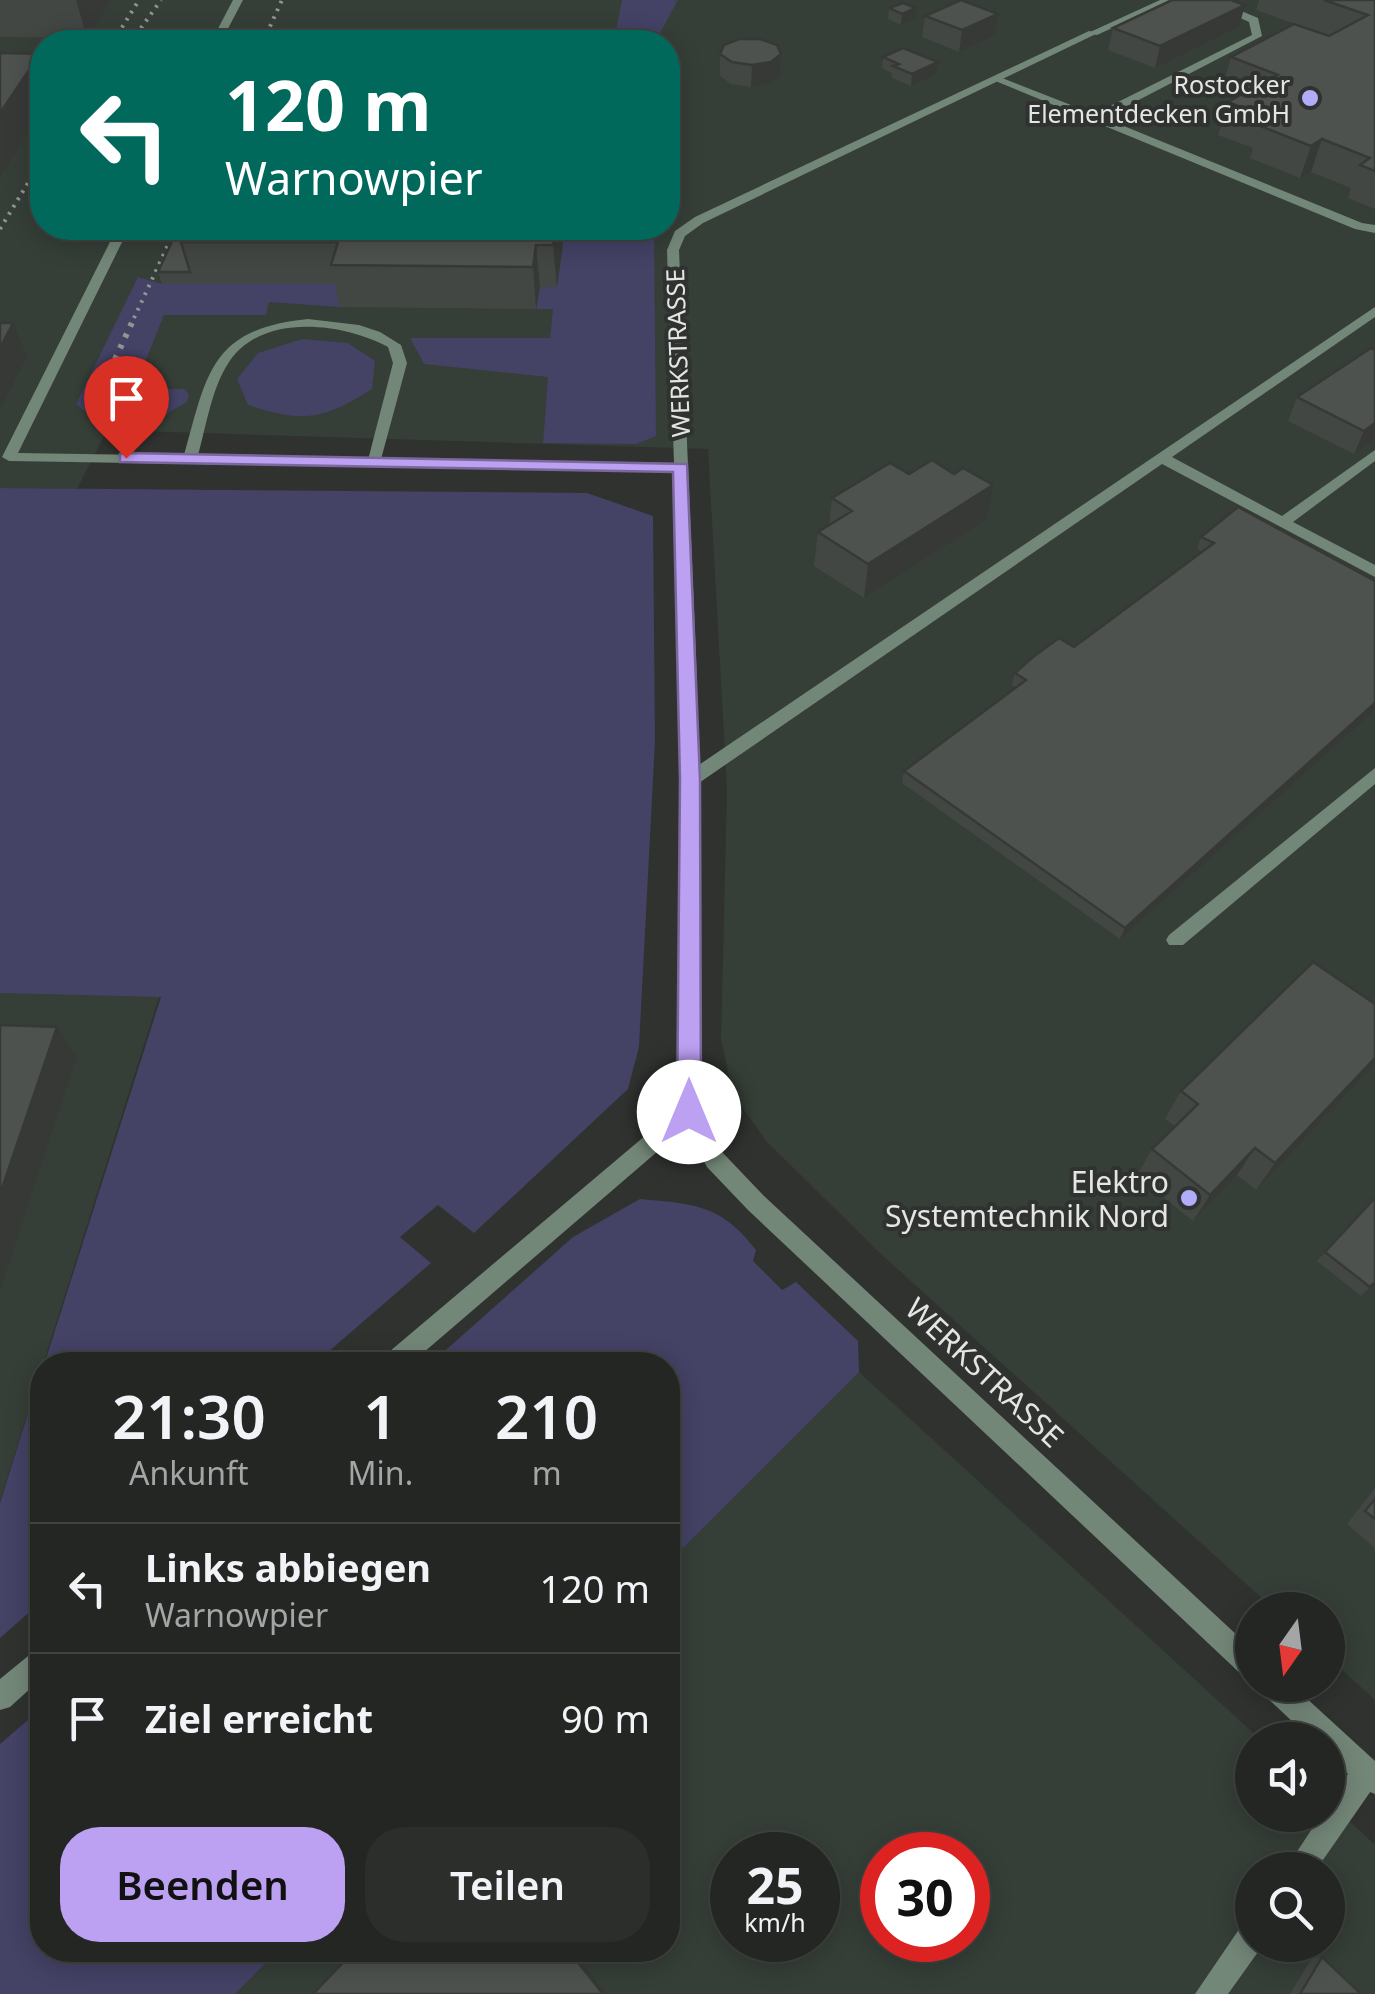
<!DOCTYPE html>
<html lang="de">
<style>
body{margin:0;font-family:"Noto Sans",sans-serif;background:#2b2e2b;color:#f1f3f6;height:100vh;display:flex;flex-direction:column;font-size:38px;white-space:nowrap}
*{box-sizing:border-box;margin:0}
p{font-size:32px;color:#a3a5a6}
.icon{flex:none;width:55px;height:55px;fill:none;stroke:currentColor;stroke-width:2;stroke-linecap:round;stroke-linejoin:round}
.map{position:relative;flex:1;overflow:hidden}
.side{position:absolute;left:30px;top:1352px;width:650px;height:610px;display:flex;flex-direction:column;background:#232623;border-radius:40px;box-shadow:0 5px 25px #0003,0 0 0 2px #404341}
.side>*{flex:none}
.top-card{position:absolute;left:30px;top:30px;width:650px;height:210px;border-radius:40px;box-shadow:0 5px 25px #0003,0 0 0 2px #404341;background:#00695c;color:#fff;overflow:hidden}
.needle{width:65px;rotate:194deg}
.fabs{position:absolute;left:1235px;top:1592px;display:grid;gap:20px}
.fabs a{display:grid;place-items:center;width:110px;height:110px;border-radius:50%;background:#232623;box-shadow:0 5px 25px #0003,0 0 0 2px #404341;font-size:50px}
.speed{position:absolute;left:710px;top:1832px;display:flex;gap:20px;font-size:50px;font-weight:700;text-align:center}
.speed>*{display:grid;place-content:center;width:130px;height:130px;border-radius:50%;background:#232623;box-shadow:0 5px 25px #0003,0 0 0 2px #404341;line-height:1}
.speed small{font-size:25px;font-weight:400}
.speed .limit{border:15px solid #d22;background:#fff;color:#111}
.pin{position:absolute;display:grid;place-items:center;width:85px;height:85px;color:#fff;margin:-102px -42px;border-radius:50% 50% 50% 0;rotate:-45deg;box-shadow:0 0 10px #0007}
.pin .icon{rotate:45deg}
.me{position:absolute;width:110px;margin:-55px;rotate:0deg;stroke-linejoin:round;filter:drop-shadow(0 0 8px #0008)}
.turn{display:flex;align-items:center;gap:35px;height:210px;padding:0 30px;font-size:45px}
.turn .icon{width:130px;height:130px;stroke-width:2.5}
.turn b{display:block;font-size:70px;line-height:85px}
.eta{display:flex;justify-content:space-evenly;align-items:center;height:170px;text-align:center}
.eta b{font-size:60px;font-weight:600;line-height:70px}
.primary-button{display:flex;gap:20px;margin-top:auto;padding:20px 30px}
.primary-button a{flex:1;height:115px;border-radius:40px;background:#bca0f2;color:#111;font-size:40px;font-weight:600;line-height:115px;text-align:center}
.primary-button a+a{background:#2b2e2b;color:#f1f3f6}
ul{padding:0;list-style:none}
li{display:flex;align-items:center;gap:30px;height:130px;padding:0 30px;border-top:2px solid #404341}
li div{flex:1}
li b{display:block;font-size:38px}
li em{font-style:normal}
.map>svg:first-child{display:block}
.built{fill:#353e37;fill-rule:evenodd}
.green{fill:#444265}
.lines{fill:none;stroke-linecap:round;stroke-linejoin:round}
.lane{fill:#738778;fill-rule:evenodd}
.street{fill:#738778;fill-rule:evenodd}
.rail-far1{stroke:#939593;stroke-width:4;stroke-dasharray:2.5 6;stroke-linecap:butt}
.rail{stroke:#939593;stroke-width:6;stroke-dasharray:4 8;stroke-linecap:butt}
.wall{fill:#434744}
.shaded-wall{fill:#373937}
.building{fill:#4e524f;stroke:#373937;stroke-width:2.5}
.route{fill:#bca0f2;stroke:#7a689d;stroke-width:2.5}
.poi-dot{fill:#b2adf9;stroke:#2f322f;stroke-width:4}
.labels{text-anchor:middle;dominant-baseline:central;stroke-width:8;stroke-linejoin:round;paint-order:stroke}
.far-poi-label{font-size:25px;fill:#e4e6e5;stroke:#2f322f;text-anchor:end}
.far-street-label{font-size:25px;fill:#e4e6e5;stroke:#2f322f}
.poi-label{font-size:30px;fill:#e4e6e5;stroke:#2f322f;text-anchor:end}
.street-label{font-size:30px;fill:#e4e6e5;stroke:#2f322f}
</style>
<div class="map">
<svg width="1375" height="1994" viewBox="0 0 1375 1994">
<rect width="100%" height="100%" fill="#2f322f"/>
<g class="built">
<path d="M0,0H1375V1700L1328,1657V1610H1275L883,1256L767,1142L733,1095L721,1039L727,790L708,449L107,430L77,489L0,488ZM42,42H668V228H42Z"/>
<path d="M0,992L160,994L0,1501Z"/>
<path d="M859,1372L1261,1740H1252V1815H1328V1801L1375,1845V1994H235L279,1950H668V1563ZM732,1855H818V1940H732ZM882,1855H968V1940H882ZM1252,1870H1328V1945H1252Z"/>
</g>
<g class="green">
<path d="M622,0H678L655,42H614Z"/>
<path d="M581,228H654L656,436L636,444L543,443L548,377L424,364L410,338H550L553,309H536L540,287L557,286L565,229Z"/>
<path d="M138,277L162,284H346L339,307L269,302L266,315H164L134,389H184L189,394L187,402L152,422L106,430L109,418L89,415L76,404Z"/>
<path d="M302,339L348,343L375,361L372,389C323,420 303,423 248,405L237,379L258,353Z"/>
<path d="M0,488L587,493L653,516L655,741L639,1047L628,1089L474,1233L438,1205L400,1237L431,1263L313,1365H44L161,997L0,993Z"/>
<path d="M640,1199C694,1204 721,1204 756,1250L753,1261L782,1290L796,1282L858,1341L859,1372L668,1563V1365H429L573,1237Z"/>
<path d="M42,1369V1601L0,1638V1503Z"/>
<path d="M42,1708V1950H279L235,1994H0V1744Z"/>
</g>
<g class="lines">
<g class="lane">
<path d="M1160,0H1173L1097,35L1088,33Z"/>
<path d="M1201,0H1215L1258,18L1262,36L1104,118L1362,223L1375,225V233L1355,229L993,80L1002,78L1094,114L1252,35L1249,22Z"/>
<path d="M1375,307V317L1172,457L1282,516L1375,450V461L1293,522L1375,565V577L1162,464L696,785H684L681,780L684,775Z"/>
<path d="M308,319L359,325L380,332L401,345L407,363L380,463L375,464L368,460L393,363L388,347C344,323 262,312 229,362C211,389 206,428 197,459L195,462H185L183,459C207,376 208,329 308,319Z"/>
<path d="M1375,768V784L1183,945H1169L1166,940L1169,935Z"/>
<path d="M1367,1759L1375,1762V1785L1316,1870H1285L1321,1815H1328C1328,1797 1350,1766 1367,1759Z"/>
<path d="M1252,1920V1945H1263L1228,1994H1195L1242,1925Z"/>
</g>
<g class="street">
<path d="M233,0H243L221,42H211Z"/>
<path d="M1089,31L1098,33L703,223L685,236L679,250L697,682L700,1111L723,1153L764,1196L1252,1649V1680L1243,1676L748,1210L707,1167L686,1127L409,1365H379L383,1357L678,1108L681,682L674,472L9,461L2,457L117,228H129L18,453L674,463L667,250L675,231L695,217Z"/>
<path d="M42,1648V1678L10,1707L0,1710V1679L33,1652Z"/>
<path d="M1259,1685H1292L1375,1761V1794L1365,1790L1328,1755V1740H1312L1263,1694Z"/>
</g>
<g class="rail-far1">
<path d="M113,42L139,0"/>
<path d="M131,42L161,0"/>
<path d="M263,42L282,0"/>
<path d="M0,229L42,160"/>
<path d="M134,318L176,228"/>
</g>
<path class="rail" d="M105,381L135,316"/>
</g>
<g class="wall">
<path d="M0,0H112L87,38L0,37Z"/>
<path d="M1259,0H1375V209L1348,198L1351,188L1311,172L1300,178L1250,158L1253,148L1218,135L1228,102L1240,96L1222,89L1231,57L1329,36L1256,10Z"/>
<path d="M889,8L915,19L901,25L888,19Z"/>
<path d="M925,16L994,36L959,52L922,37Z"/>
<path d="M1239,27L1155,68L1108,50L1113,28Z"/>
<path d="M720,54H781L780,76L770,84L751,87L731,84L720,76Z"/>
<path d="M883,57L938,62L937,74L911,86L892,78V73L882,68Z"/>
<path d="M178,228H581L580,230L565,229L557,287H540L536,309L339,307L335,284H162L158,272Z"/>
<path d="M1375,350V440L1354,454L1288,421L1297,397Z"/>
<path d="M832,498L986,520L864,598L814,566L818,532L829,525Z"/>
<path d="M1201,537L1375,581L1120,939L902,783L904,771L1016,688L1012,685L1015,673L1074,647L1203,552L1197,549Z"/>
<path d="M1375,1064L1256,1190L1237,1175L1193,1221L1137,1176L1152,1149L1175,1126L1165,1119L1181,1091Z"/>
<path d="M1325,1252L1375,1282L1361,1296L1317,1261Z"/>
<path d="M1375,1488V1548L1347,1524Z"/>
<path d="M1322,1957L1361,1994H1290L1312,1958Z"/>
</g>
<g class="shaded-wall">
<path d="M76,0H112L87,38Z"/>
<path d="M1245,5L1239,27L1155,68L1160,46Z"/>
<path d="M916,8L915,19L901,25L902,14Z"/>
<path d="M998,14L994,36L959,52L962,30Z"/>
<path d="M40,54L42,62V110L0,177V113Z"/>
<path d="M781,54L780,76L770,84L751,87L752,65Z"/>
<path d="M938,62L937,74L911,86L912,74Z"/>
<path d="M1322,139L1311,172L1300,178L1311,146Z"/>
<path d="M556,228H564L565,229L557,287L553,245Z"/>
<path d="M536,245L540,287L536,309L533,267Z"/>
<path d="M13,323L27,357L0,409V348Z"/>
<path d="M1375,423V440L1354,454L1364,431Z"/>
<path d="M993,485L986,520L864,598L868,564Z"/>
<path d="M1375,703V710L1120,939L1125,928Z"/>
<path d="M57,1027L77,1056L0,1290V1194Z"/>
<path d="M1375,1058V1064L1256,1190L1275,1163Z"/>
<path d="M1255,1148L1237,1175L1193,1221L1210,1195Z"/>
<path d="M568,1950H572L607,1994H603Z"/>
</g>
<g class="building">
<path d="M961,0L998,14L962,30L925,16Z"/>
<path d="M1172,0H1231L1245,5L1160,46L1113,28Z"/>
<path d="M1324,0H1375V171L1360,165L1370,158L1322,139L1311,146L1260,126L1271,119L1228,102L1278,75L1231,57L1294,24L1329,36L1368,15Z"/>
<path d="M903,3L916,8L902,14L889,8Z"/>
<path d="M739,39H760L777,45L781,54L771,62L752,65L732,62L720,54L724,45Z"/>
<path d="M903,48L938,62L912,74L893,66L899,64L883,57Z"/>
<path d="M0,53L40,54L0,113Z"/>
<path d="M178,228H188L181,242L190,272H158Z"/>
<path d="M188,228H556L553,245H536L533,267L331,265L338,242H181Z"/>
<path d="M0,323H13L0,348Z"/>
<path d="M1371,348L1375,350V423L1364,431L1297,397Z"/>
<path d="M932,460L954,474L963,468L993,485L868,564L818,532L852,511L832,498L890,463L909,474Z"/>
<path d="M1238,507L1375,581V703L1125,928L904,771L1026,680L1015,673L1033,657L1059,638L1074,647L1214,543L1201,537Z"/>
<path d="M1313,962L1375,1004V1058L1275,1163L1255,1148L1210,1195L1152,1149L1198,1104L1181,1091Z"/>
<path d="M0,1025L57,1027L0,1194Z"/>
<path d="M1375,1198V1282L1370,1287L1325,1252Z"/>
<path d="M1375,1499V1519L1365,1511Z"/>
<path d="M355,1950H568L603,1994H313Z"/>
<path d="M1322,1957L1361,1994H1300Z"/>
</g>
<path class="route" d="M126,453L687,464L700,780L701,1112L698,1120L689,1123L680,1120L677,1112L680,780L673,472L120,462V454Z"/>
<g class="poi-dot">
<circle cx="1310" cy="98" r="10"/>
<circle cx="1189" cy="1198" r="10"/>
</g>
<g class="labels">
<g class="far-poi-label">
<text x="1290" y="84">Rostocker<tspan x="1290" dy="29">Elementdecken GmbH</tspan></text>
</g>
<g class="far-street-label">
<text transform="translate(677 353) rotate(-92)">WERKSTRASSE</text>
</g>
<g class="poi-label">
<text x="1169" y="1181">Elektro<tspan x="1169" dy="34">Systemtechnik Nord</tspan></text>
</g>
<g class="street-label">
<text transform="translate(985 1372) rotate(43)">WERKSTRASSE</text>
</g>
</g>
</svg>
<div class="fabs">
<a><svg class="needle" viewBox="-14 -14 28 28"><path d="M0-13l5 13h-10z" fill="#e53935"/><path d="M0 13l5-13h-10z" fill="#a3a5a6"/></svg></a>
<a><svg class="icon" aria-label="sound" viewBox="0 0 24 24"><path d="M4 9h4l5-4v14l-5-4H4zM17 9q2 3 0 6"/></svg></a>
<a><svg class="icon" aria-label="search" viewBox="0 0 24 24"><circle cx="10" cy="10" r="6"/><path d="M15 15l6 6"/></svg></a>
</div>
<div class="speed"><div>25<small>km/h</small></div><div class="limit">30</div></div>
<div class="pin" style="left:126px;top:458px;background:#d93025"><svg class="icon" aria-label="arrive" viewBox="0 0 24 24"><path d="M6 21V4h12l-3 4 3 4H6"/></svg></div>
<svg class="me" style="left:689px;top:1112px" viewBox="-20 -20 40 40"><circle r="19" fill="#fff"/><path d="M0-13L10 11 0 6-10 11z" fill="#bca0f2"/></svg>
<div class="top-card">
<div class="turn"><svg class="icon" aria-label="left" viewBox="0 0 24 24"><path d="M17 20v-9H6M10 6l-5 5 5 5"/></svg><div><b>120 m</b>Warnowpier</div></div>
</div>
<section class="side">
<div class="eta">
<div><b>21:30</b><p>Ankunft</p></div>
<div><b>1</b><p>Min.</p></div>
<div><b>210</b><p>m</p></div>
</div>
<ul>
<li><svg class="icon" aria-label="left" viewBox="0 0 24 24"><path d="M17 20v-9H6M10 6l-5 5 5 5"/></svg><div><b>Links abbiegen</b><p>Warnowpier</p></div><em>120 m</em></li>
<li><svg class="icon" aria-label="arrive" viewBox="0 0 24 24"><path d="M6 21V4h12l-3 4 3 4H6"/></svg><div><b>Ziel erreicht</b></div><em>90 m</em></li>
</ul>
<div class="primary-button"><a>Beenden</a><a>Teilen</a></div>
</section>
</div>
